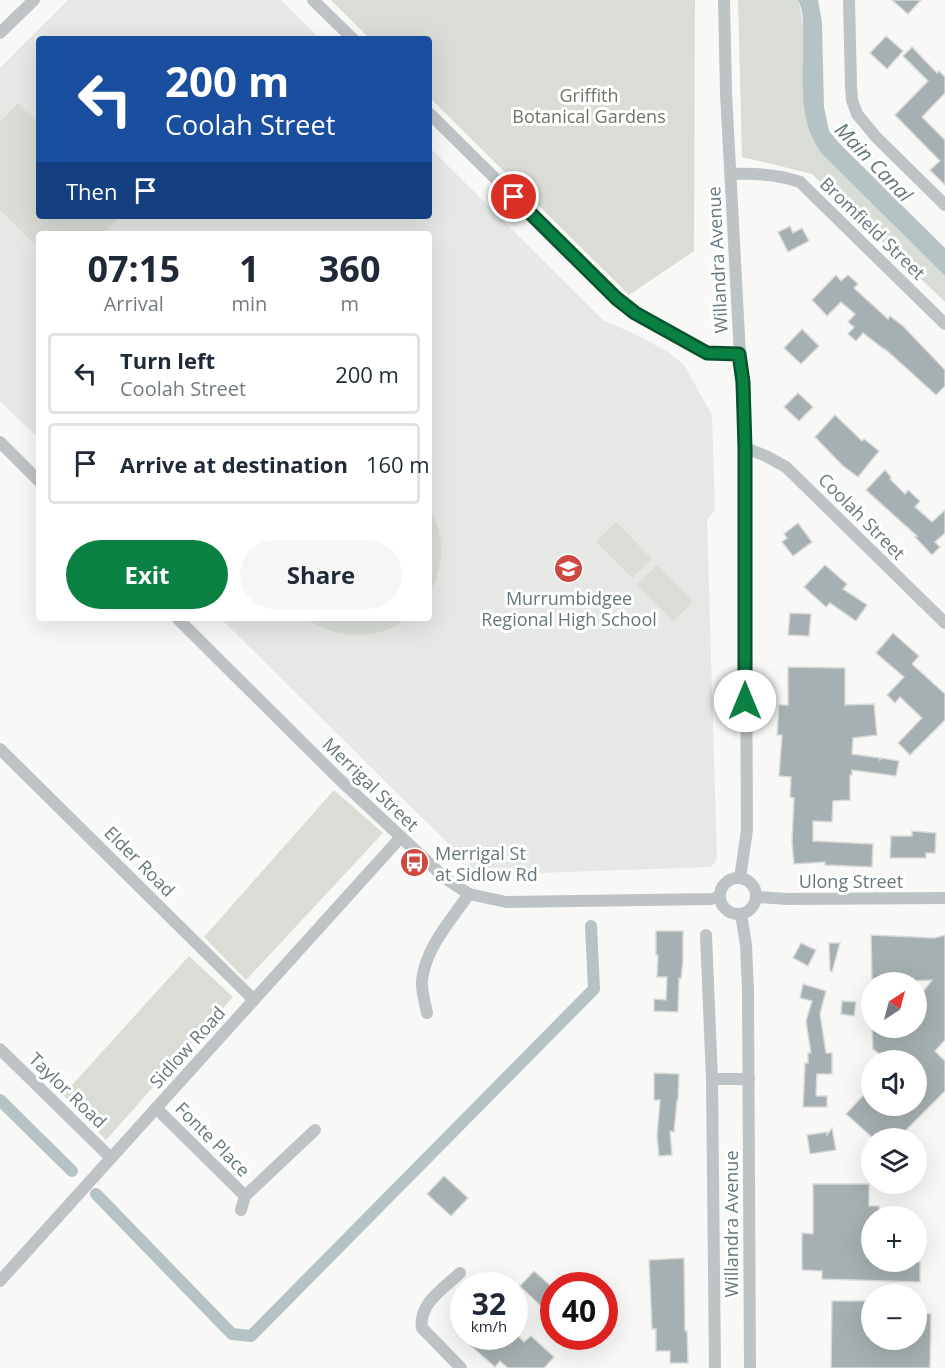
<!DOCTYPE html>
<meta charset="utf-8">
<style>
body{margin:0;font-family:"Open Sans",sans-serif;background:#f6f6f7;color:#1f2937;height:100vh;display:flex;flex-direction:column;font-size:22px;white-space:nowrap}
*{box-sizing:border-box;margin:0}
p{font-size:20px;color:#747a83}
.icon{flex:none;width:33px;height:33px;fill:none;stroke:currentColor;stroke-width:2;stroke-linecap:round;stroke-linejoin:round}
.map{position:relative;flex:1;overflow:hidden}
.details{position:absolute;left:36px;top:231px;width:396px;height:390px;display:flex;flex-direction:column;background:#fff;border-radius:6px;box-shadow:0 6px 24px #0002}
.details>*{flex:none}
.banner{position:absolute;left:36px;top:36px;width:396px;height:183px;border-radius:6px;box-shadow:0 6px 24px #0002;background:#1a4fa0;color:#fff;overflow:hidden}
.needle{width:39px;rotate:36deg}
.tools{position:absolute;left:861px;top:972px;display:grid;gap:12px}
.tools a{display:grid;place-items:center;width:66px;height:66px;border-radius:50%;background:#fff;box-shadow:0 6px 24px #0002;font-size:30px}
.speed{position:absolute;left:450px;top:1272px;display:flex;gap:12px;font-size:30px;font-weight:700;text-align:center}
.speed>*{display:grid;place-content:center;width:78px;height:78px;border-radius:50%;background:#fff;box-shadow:0 6px 24px #0002;line-height:1}
.speed small{font-size:15px;font-weight:400}
.speed .limit{border:9px solid #d22;background:#fff;color:#111}
.pin{position:absolute;display:grid;place-items:center;width:51px;height:51px;color:#fff;margin:-26px;border:3px solid #fff;border-radius:50%;box-shadow:0 2px 6px #0007}
.me{position:absolute;width:66px;margin:-33px;rotate:0deg;stroke-linejoin:round;filter:drop-shadow(0 0 4px #0008)}
.turn{display:flex;align-items:center;gap:21px;height:126px;padding:0 30px;font-size:27px}
.turn .icon{width:78px;height:78px;stroke-width:2.5}
.turn b{display:block;font-size:42px;line-height:51px}
.then{display:flex;align-items:center;height:57px;padding:0 30px;background:#0003;gap:12px;font-size:22px}
.eta{display:flex;justify-content:space-evenly;align-items:center;height:102px;text-align:center}
.eta b{font-size:36px;font-weight:700;line-height:42px}
.button{display:flex;gap:12px;margin-top:auto;padding:12px 30px}
.button a{flex:1;height:69px;border-radius:36px;background:#0b8043;color:#fff;font-size:24px;font-weight:700;line-height:69px;text-align:center}
.button a+a{background:#f6f6f7;color:#1f2937}
ul{padding:0;list-style:none}
li{display:flex;align-items:center;gap:18px;height:81px;margin:0 12px 9px;padding:0 18px;border:3px solid #e0e1e3;border-radius:6px}
li div{flex:1}
li b{display:block;font-size:22px}
li em{font-style:normal}
.map>svg:first-child{display:block}
.built{fill:#e6e8e6}
.green{fill:#d9ddd6}
.water{fill:#b6c3c5}
.lines{fill:none;stroke-linecap:round;stroke-linejoin:round}
.canal{stroke:#b6c3c5;stroke-width:12}
.building{fill:#a6afb2;stroke:#dadad9;stroke-width:1.5}
.minor{stroke:#bec3c5;stroke-width:12}
.route-casing{stroke:#07532c;stroke-width:15}
.route{stroke:#0b8043;stroke-width:10}
.labels{text-anchor:middle;dominant-baseline:central;stroke-width:6;stroke-linejoin:round;paint-order:stroke}
.park-label{font-size:18px;fill:#6b7665;stroke:#fff}
.street-label{font-size:18px;fill:#66787d;stroke:#fff}
.poi-label{font-size:18px;fill:#66787d;stroke:#fff}
.water-label{font-size:20px;font-style:italic;fill:#627678;stroke:#fff}
</style>
<div class="map">
<svg width="945" height="1368" viewBox="0 0 945 1368">
<rect width="100%" height="100%" fill="#f8f8f6"/>
<path class="built" d="M68,0H281L320,39H39V216H429V147L603,320L637,335L668,352L684,365L712,415L715,510L707,520L717,859L711,867L480,875L220,618H429V234H39V439L0,401V68Z"/>
<g class="green">
<path d="M331,0H695L694,251L629,295L429,97V39H370Z"/>
<path d="M738,0H798L799,2L824,156L945,276V302L812,174L742,157Z"/>
<path d="M18,103L39,124V216H121L103,234H39V249L0,210V122Z"/>
<path d="M429,507C445,534 445,567 429,594Z"/>
<path d="M616,522L652,559L632,578L596,542Z"/>
<path d="M657,565L693,602L673,621L637,584Z"/>
<path d="M304,618H407C376,643 336,639 304,618Z"/>
<path d="M334,790L383,833L246,980L204,937Z"/>
<path d="M189,956L233,997L106,1140L63,1095Z"/>
</g>
<path class="water" d="M798,0H818L822,22L824,107L829,131L840,144L945,248V276L824,156C796,121 804,80 803,37C803,24 804,12 798,0Z"/>
<g class="lines">
<g class="canal">
<path d="M0,1100L72,1171"/>
<path d="M96,1194L232,1334L251,1336L594,989L591,926"/>
</g>
</g>
<g class="building">
<path d="M892,0H921L908,14Z"/>
<path d="M886,36L903,51L887,69L870,53Z"/>
<path d="M912,47L937,73L939,71L945,77V93L922,117L945,140V185L930,170L940,161L895,115L928,81L903,56Z"/>
<path d="M790,226L793,233L802,228L809,241L788,252L778,232Z"/>
<path d="M836,275L841,281L848,275L858,284L854,288L888,319L890,316L903,326L945,370V386L936,395L885,349V350L863,333L856,341L848,334L854,327L848,322L855,314L841,302L827,316L812,300Z"/>
<path d="M802,329L819,346L801,364L784,348Z"/>
<path d="M798,393L813,407L799,421L784,407Z"/>
<path d="M835,415L862,441L864,439L879,451L858,477L842,465L815,437Z"/>
<path d="M885,470L891,477L890,479L905,494L908,490L920,501L915,507L932,522L945,510V533L935,542L940,547L932,555L915,537L917,536L866,490Z"/>
<path d="M798,523L812,542L793,556L782,542L787,538L784,534Z"/>
<path d="M825,565L847,584L843,589L867,605L856,621L830,603L826,607L804,587Z"/>
<path d="M790,613L811,614L809,636L788,635Z"/>
<path d="M893,633L919,656L912,664L945,694V720L910,755L898,743L922,718L900,697L895,703L887,695L904,677L876,653Z"/>
<path d="M788,667L845,668V705L874,704L877,735L853,738L852,754L880,758V760L882,758L899,761L896,776L852,770V775H850V800L833,801L832,822L813,821V841L873,844L872,867L825,865V862L794,864L792,842L794,798L790,797L791,777L779,776L782,735H777L779,705H788Z"/>
<path d="M912,831L936,833L935,853H926V858H890L891,836H912Z"/>
<path d="M656,931H683V961L681,979L679,978L678,1012L654,1011V999L666,1000L667,977H657L658,955H656Z"/>
<path d="M871,935L935,938L945,935V1040L935,1051L945,1061V1091L898,1138H873L846,1114L872,1086V1106H916V1060H888L873,1049L872,1028H916V1001L932,980L909,981V978L872,979Z"/>
<path d="M801,943L816,950L808,966L793,958Z"/>
<path d="M829,943H840L832,972L830,971Z"/>
<path d="M803,984L826,991L820,1014L826,1053H832V1074H817L816,1096H827V1107H803L805,1063H808V1053H811L806,1021L812,1001L800,998Z"/>
<path d="M842,1001L856,1002L854,1016L841,1014Z"/>
<path d="M654,1073L679,1074L678,1100H677L674,1132L670,1131L672,1155L659,1156L657,1136L660,1100H654Z"/>
<path d="M832,1128L836,1150L810,1154L807,1135L827,1132V1135Z"/>
<path d="M444,1176L468,1198L451,1216L427,1194Z"/>
<path d="M813,1184H869V1206H879V1216H872V1262H920V1282L822,1279V1271L802,1270V1233L813,1234Z"/>
<path d="M684,1258L685,1331H687L688,1363H670V1351H656V1329H652L649,1260Z"/>
<path d="M534,1271L554,1289V1307L548,1313L520,1286Z"/>
<path d="M832,1301H872V1340H916V1313L931,1314L930,1368H831Z"/>
<path d="M480,1336H518L524,1342L531,1336L554,1357L544,1368H508L500,1361L495,1367L471,1346Z"/>
</g>
<g class="lines">
<g class="minor">
<path d="M313,0L353,39"/>
<path d="M724,0L726,93L745,448L747,830L740,878"/>
<path d="M849,0L851,86L852,100L857,114L876,137L945,205"/>
<path d="M0,33L34,0"/>
<path d="M429,113L616,298L635,313L707,353L739,354"/>
<path d="M731,174C755,173 778,174 800,182L945,324"/>
<path d="M0,442L39,481"/>
<path d="M745,448L766,456L786,467L945,623"/>
<path d="M177,618L338,778L446,879L469,894L506,902L711,899L720,897"/>
<path d="M0,749L254,1000"/>
<circle cx="738" cy="896" r="18"/>
<path d="M757,897L787,899L945,898"/>
<path d="M741,914L746,945L748,990L750,1368"/>
<path d="M706,935L712,1079L715,1368"/>
<path d="M427,1013C425,1002 421,990 422,980C426,947 451,920 469,894"/>
<path d="M0,1049L111,1158"/>
<path d="M712,1079H749"/>
<path d="M156,1108L245,1196L315,1130"/>
<path d="M241,1210L245,1196"/>
<path d="M460,1273C444,1288 418,1304 422,1328L461,1368"/>
<path d="M0,1281L401,837"/>
</g>
</g>
<g class="lines">
<defs>
<path id="route" d="M514,197L616,298L635,313L707,353L739,354L743,382L745,448V701"/>
</defs>
<use href="#route" class="route-casing"/>
<use href="#route" class="route"/>
</g>
<defs>
<symbol id="school-disc" viewBox="-11 -11 22 22"><circle r="9.5" fill="#ce4941" stroke="#fff"/><path d="M0-5L7-2L0 1L-7-2ZM-4 1L0 2.5L4 1V4Q0 6-4 4Z" fill="#fff"/></symbol>
<symbol id="bus-disc" viewBox="-11 -11 22 22"><circle r="9.5" fill="#ce4941" stroke="#fff"/><path d="M-5-6H5V4H4V6H2V4H-2V6H-4V4H-5ZM-3.5-4V0h7V-4ZM-3.5 1.2v1.5H-2V1.2ZM2 1.2v1.5H3.5V1.2Z" fill="#fff"/></symbol>
</defs>
<g fill-rule="evenodd">
<use href="#school-disc" x="552" y="552" width="33" height="33"/>
<use href="#bus-disc" x="398" y="846" width="33" height="33"/>
</g>
<g class="labels">
<g class="park-label">
<text x="589" y="95">Griffith<tspan x="589" dy="21">Botanical Gardens</tspan></text>
</g>
<g class="street-label">
<text transform="translate(873 228) rotate(44)">Bromfield Street</text>
<text transform="translate(717 260) rotate(-93)">Willandra Avenue</text>
<text transform="translate(862 516) rotate(45)">Coolah Street</text>
<text transform="translate(371 784) rotate(44)">Merrigal Street</text>
<text transform="translate(140 861) rotate(45)">Elder Road</text>
<text x="851" y="881">Ulong Street</text>
<text transform="translate(187 1047) rotate(-48)">Sidlow Road</text>
<text transform="translate(68 1090) rotate(44)">Taylor Road</text>
<text transform="translate(213 1139) rotate(45)">Fonte Place</text>
<text transform="translate(731 1224) rotate(-90)">Willandra Avenue</text>
</g>
<g class="poi-label">
<text x="569" y="598">Murrumbidgee<tspan x="569" dy="21">Regional High School</tspan></text>
<text x="435" y="853" text-anchor="start">Merrigal St<tspan x="435" dy="21">at Sidlow Rd</tspan></text>
</g>
<g class="water-label">
<text transform="translate(874 162) rotate(46)">Main Canal</text>
</g>
</g>
</svg>
<div class="tools">
<a><svg class="needle" viewBox="-14 -14 28 28"><path d="M0-13l5 13h-10z" fill="#e53935"/><path d="M0 13l5-13h-10z" fill="#747a83"/></svg></a>
<a><svg class="icon" aria-label="sound" viewBox="0 0 24 24"><path d="M4 9h4l5-4v14l-5-4H4zM17 9q2 3 0 6"/></svg></a>
<a><svg class="icon" aria-label="layers" viewBox="0 0 24 24"><path d="M12 4l9 5-9 5-9-5zM3 14l9 5 9-5"/></svg></a>
<a>+</a>
<a>−</a>
</div>
<div class="speed"><div>32<small>km/h</small></div><div class="limit">40</div></div>
<div class="pin" style="left:514px;top:197px;background:#d93025"><svg class="icon" aria-label="arrive" viewBox="0 0 24 24"><path d="M6 21V4h12l-3 4 3 4H6"/></svg></div>
<svg class="me" style="left:745px;top:701px" viewBox="-20 -20 40 40"><circle r="19" fill="#fff"/><path d="M0-13L10 11 0 6-10 11z" fill="#0b8043"/></svg>
<div class="banner">
<div class="turn"><svg class="icon" aria-label="left" viewBox="0 0 24 24"><path d="M17 20v-9H6M10 6l-5 5 5 5"/></svg><div><b>200 m</b>Coolah Street</div></div>
<div class="then">Then<svg class="icon" aria-label="arrive" viewBox="0 0 24 24"><path d="M6 21V4h12l-3 4 3 4H6"/></svg></div>
</div>
<section class="details">
<div class="eta">
<div><b>07:15</b><p>Arrival</p></div>
<div><b>1</b><p>min</p></div>
<div><b>360</b><p>m</p></div>
</div>
<ul>
<li><svg class="icon" aria-label="left" viewBox="0 0 24 24"><path d="M17 20v-9H6M10 6l-5 5 5 5"/></svg><div><b>Turn left</b><p>Coolah Street</p></div><em>200 m</em></li>
<li><svg class="icon" aria-label="arrive" viewBox="0 0 24 24"><path d="M6 21V4h12l-3 4 3 4H6"/></svg><div><b>Arrive at destination</b></div><em>160 m</em></li>
</ul>
<div class="button"><a>Exit</a><a>Share</a></div>
</section>
</div>
